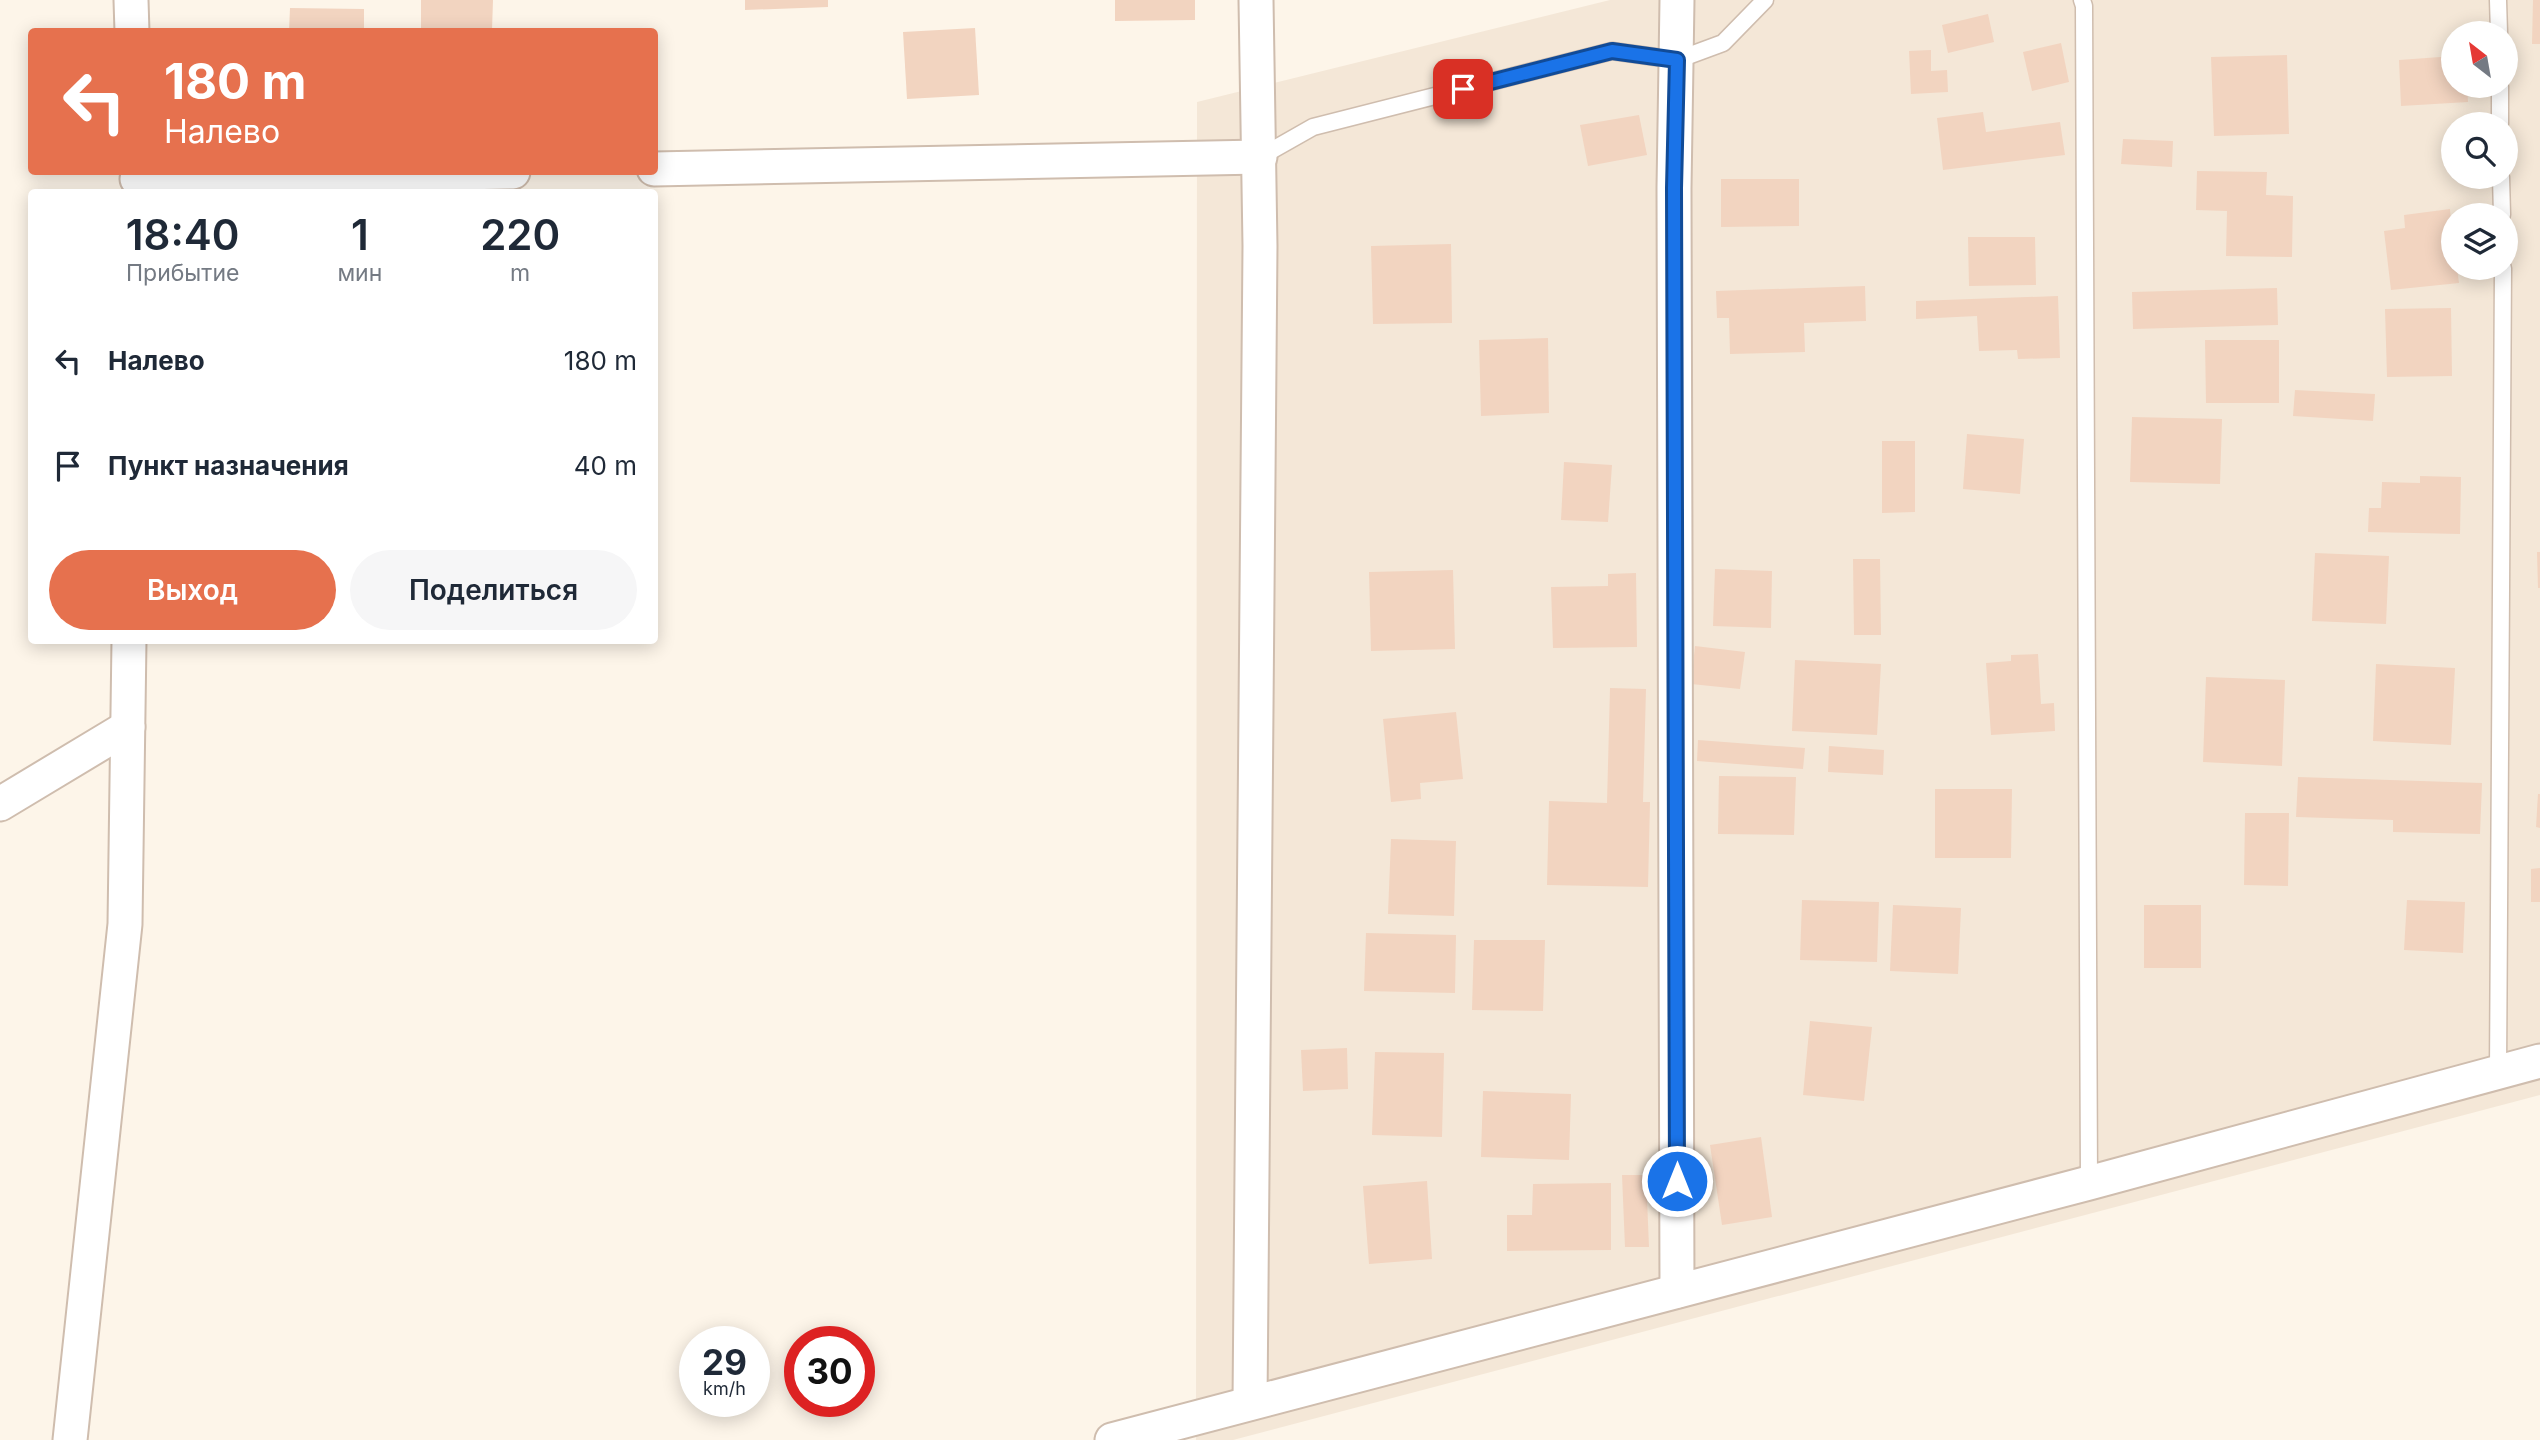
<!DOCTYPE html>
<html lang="ru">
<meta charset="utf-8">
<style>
body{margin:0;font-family:Inter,sans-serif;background:#f6f6f7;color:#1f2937;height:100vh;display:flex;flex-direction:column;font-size:26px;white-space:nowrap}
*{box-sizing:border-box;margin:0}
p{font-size:23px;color:#747a83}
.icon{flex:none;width:38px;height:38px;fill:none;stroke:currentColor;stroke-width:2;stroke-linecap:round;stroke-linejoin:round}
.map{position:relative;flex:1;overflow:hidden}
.sheet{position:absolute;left:28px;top:189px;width:630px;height:455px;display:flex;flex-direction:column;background:#fff;border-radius:7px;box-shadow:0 4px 18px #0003}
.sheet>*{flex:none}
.top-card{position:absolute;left:28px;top:28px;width:630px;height:147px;border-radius:7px;box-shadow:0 4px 18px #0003;background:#e6714e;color:#fff;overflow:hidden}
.needle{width:46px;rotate:329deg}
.controls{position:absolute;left:2441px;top:21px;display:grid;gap:14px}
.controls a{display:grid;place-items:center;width:77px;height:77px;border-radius:50%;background:#fff;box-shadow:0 4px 18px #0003;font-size:35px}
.speed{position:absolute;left:679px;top:1326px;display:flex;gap:14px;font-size:35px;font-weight:700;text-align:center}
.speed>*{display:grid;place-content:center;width:91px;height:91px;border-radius:50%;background:#fff;box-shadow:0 4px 18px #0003;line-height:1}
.speed small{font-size:18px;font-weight:400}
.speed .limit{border:10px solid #d22;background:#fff;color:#111}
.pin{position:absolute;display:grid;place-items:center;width:60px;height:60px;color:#fff;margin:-30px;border-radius:14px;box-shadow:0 4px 10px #0006}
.me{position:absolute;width:77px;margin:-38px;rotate:0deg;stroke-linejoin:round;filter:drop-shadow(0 0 5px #0008)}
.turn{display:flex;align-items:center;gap:24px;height:147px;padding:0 21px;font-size:32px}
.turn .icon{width:91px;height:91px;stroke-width:2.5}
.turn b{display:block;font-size:49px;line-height:60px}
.eta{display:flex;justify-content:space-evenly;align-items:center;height:119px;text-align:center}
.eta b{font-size:42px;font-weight:600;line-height:49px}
.button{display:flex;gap:14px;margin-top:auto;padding:14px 21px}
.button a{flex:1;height:80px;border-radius:42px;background:#e6714e;color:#fff;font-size:28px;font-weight:600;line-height:80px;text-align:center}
.button a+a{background:#f6f6f7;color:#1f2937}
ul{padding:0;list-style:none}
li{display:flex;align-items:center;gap:21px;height:105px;padding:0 21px}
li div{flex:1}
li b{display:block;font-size:26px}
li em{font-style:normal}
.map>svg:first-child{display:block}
.residential{fill:#f4e7d7;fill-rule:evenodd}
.building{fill:#f2d4c0}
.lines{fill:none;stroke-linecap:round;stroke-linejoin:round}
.lane-casing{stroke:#cfbdae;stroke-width:19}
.street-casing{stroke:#cfbdae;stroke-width:37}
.lane{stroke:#fff;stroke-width:16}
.street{stroke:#fff;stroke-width:33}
.route-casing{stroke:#114b97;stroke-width:18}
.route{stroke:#1a73e8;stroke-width:12}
</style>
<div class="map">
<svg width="2540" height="1440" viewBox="0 0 2540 1440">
<rect width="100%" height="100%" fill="#fdf5e9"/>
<path class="residential" d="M1610,0H2540V1095L1233,1440H1196L1197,102ZM2454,33H2506V86H2454ZM2454,124H2506V177H2454ZM2454,215H2506V268H2454Z"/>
<g class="building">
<path d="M421,0H493L492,30H421Z"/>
<path d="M745,0H828V7L745,10Z"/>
<path d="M1115,0H1195V20L1115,21Z"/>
<path d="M2533,0H2540V44H2532Z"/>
<path d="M290,8L364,9V32H289Z"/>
<path d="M1988,14L1994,42L1948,53L1942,25Z"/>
<path d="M975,28L979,95L907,99L903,32Z"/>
<path d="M2061,43L2069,82L2032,91L2023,52Z"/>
<path d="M1931,50V71L1947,70L1948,92L1911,94L1909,51Z"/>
<path d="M2287,55L2289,134L2214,136L2211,57Z"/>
<path d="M2454,56V86H2467L2468,102L2401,106L2399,60Z"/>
<path d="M1983,112L1986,132L2060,122L2065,155L1943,170L1937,118Z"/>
<path d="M1639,115L1647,155L1588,166L1580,125Z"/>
<path d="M2123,139L2173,141L2172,167L2121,164Z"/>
<path d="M2197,171L2267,172L2266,195L2293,196L2292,257L2226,256L2227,211L2196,210Z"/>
<path d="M1721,179H1799V226L1721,227Z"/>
<path d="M2450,209L2454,268H2457L2459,283L2391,290L2384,231L2405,228L2404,215Z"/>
<path d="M1968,237H2035L2036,285L1969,286Z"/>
<path d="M1451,244L1452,323L1373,324L1371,246Z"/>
<path d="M1865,286L1866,321L1804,323L1805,352L1730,354L1729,318H1717L1716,291Z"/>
<path d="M2277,288L2278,325L2133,329L2132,292Z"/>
<path d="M2058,296L2060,358L2018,359L2017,350L1979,351L1977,316L1916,319V301Z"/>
<path d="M2451,308L2452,376L2387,377L2385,309Z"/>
<path d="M1548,338L1549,413L1481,416L1479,340Z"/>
<path d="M2205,340H2279V403H2206Z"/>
<path d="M2295,390L2375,394L2373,421L2293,416Z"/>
<path d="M2132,417L2222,419L2220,484L2130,482Z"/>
<path d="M1967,434L2024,439L2020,494L1963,489Z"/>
<path d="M1882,441H1915V512L1882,513Z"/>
<path d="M1564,462L1612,465L1608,522L1561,520Z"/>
<path d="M2420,476L2461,477L2460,534L2368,532L2369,508H2381L2382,482L2420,483Z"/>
<path d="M2537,552H2540V588H2538Z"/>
<path d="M2315,553L2389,556L2386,624L2312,621Z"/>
<path d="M1853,559H1880L1881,635H1854Z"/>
<path d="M1715,569L1772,571L1771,628L1713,626Z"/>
<path d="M1453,570L1455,649L1371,651L1369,572Z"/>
<path d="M1636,573L1637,647L1553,648L1551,587L1608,586V574Z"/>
<path d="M1695,646L1745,652L1740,689L1691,684Z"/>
<path d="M2038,654L2041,704L2054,703L2055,731L1991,735L1986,663L2011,661V655Z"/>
<path d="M1795,660L1881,664L1877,735L1792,731Z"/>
<path d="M2376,664L2455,668L2451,745L2373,741Z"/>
<path d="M2206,677L2285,680L2282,766L2203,762Z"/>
<path d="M1610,688L1646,689L1643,802H1650L1648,887L1547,885L1549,801L1607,803Z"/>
<path d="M1456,712L1463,779L1420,783L1421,799L1391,802L1383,719Z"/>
<path d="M1698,740L1805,748L1803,769L1697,761Z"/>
<path d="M1829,746L1884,750L1883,775L1828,772Z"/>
<path d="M1719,776L1796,777L1794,835L1718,834Z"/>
<path d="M2298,777L2482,783L2480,834L2393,832V820L2296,817Z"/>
<path d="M1935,789H2012L2011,858H1935Z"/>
<path d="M2538,794H2540V828L2536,827Z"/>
<path d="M2245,813H2289L2288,886L2244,885Z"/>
<path d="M1391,839L1456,841L1454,916L1388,914Z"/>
<path d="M2540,868V902H2531V869Z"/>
<path d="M1802,900L1879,902L1877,962L1800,960Z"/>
<path d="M2407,900L2465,902L2463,953L2404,950Z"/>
<path d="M1893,905L1961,908L1958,974L1890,971Z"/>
<rect x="2144" y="905" width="57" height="63"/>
<path d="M1366,933L1456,935L1455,993L1364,991Z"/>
<path d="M1474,940H1545L1543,1011L1472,1010Z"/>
<path d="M1810,1021L1872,1027L1864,1101L1803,1095Z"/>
<path d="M1347,1048L1348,1089L1303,1091L1301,1050Z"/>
<path d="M1375,1052L1444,1053L1442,1137L1372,1135Z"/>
<path d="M1483,1091L1571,1094L1569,1160L1481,1157Z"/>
<path d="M1761,1137L1772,1217L1722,1225L1710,1145Z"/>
<path d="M1622,1175H1646L1649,1247H1625Z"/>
<path d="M1427,1181L1432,1259L1369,1264L1363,1186Z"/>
<path d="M1611,1183V1250L1507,1251V1215H1532L1533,1184Z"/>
</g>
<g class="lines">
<defs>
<g id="lane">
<path d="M2082,0L2084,6L2089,1183"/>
<path d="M2498,0L2499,33"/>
<path d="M2500,86V124"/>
<path d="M1260,157L1313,127L1612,51L1677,60L1723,43L1765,0"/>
<path d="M2501,177L2502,215"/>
<path d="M2498,1072L2503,268"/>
</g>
<g id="street">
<path d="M131,0L132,32"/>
<path d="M1677,0L1674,188L1677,1291"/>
<path d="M654,169L1260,157"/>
<path d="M137,179L513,172"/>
<path d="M0,804L128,727"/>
<path d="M1250,1403L1260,246L1256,0"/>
<path d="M70,1440L125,924L129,640"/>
<path d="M1112,1440L2089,1183L2540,1061"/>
</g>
</defs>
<use href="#lane" class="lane-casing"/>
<use href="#street" class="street-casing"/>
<use href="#lane" class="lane"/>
<use href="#street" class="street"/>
</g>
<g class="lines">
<defs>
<path id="route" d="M1463,89L1612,51L1677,60L1674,188L1677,1181"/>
</defs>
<use href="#route" class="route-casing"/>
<use href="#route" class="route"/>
</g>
</svg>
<div class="controls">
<a><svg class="needle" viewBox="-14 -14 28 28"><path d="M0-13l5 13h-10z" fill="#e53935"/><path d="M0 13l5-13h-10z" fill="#747a83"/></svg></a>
<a><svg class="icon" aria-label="search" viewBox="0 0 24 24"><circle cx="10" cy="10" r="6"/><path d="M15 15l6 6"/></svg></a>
<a><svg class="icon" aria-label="layers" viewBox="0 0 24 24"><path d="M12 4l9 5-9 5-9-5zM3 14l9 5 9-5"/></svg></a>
</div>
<div class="speed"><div>29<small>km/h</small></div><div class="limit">30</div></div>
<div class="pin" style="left:1463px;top:89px;background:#d93025"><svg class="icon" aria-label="arrive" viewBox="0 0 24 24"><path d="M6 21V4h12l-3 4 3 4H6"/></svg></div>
<svg class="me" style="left:1677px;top:1181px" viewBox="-20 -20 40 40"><circle r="17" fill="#1a73e8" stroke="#fff" stroke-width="3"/><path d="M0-11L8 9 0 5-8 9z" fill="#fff"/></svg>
<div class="top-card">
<div class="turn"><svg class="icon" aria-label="left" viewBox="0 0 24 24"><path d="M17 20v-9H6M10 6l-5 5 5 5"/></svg><div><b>180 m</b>Налево</div></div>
</div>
<section class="sheet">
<div class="eta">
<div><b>18:40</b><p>Прибытие</p></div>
<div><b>1</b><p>мин</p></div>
<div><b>220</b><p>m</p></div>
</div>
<ul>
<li><svg class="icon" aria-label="left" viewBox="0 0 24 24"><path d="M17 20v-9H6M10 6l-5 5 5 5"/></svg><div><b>Налево</b></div><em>180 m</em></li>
<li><svg class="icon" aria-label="arrive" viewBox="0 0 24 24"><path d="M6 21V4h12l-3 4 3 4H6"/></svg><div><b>Пункт назначения</b></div><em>40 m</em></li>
</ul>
<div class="button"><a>Выход</a><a>Поделиться</a></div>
</section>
</div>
